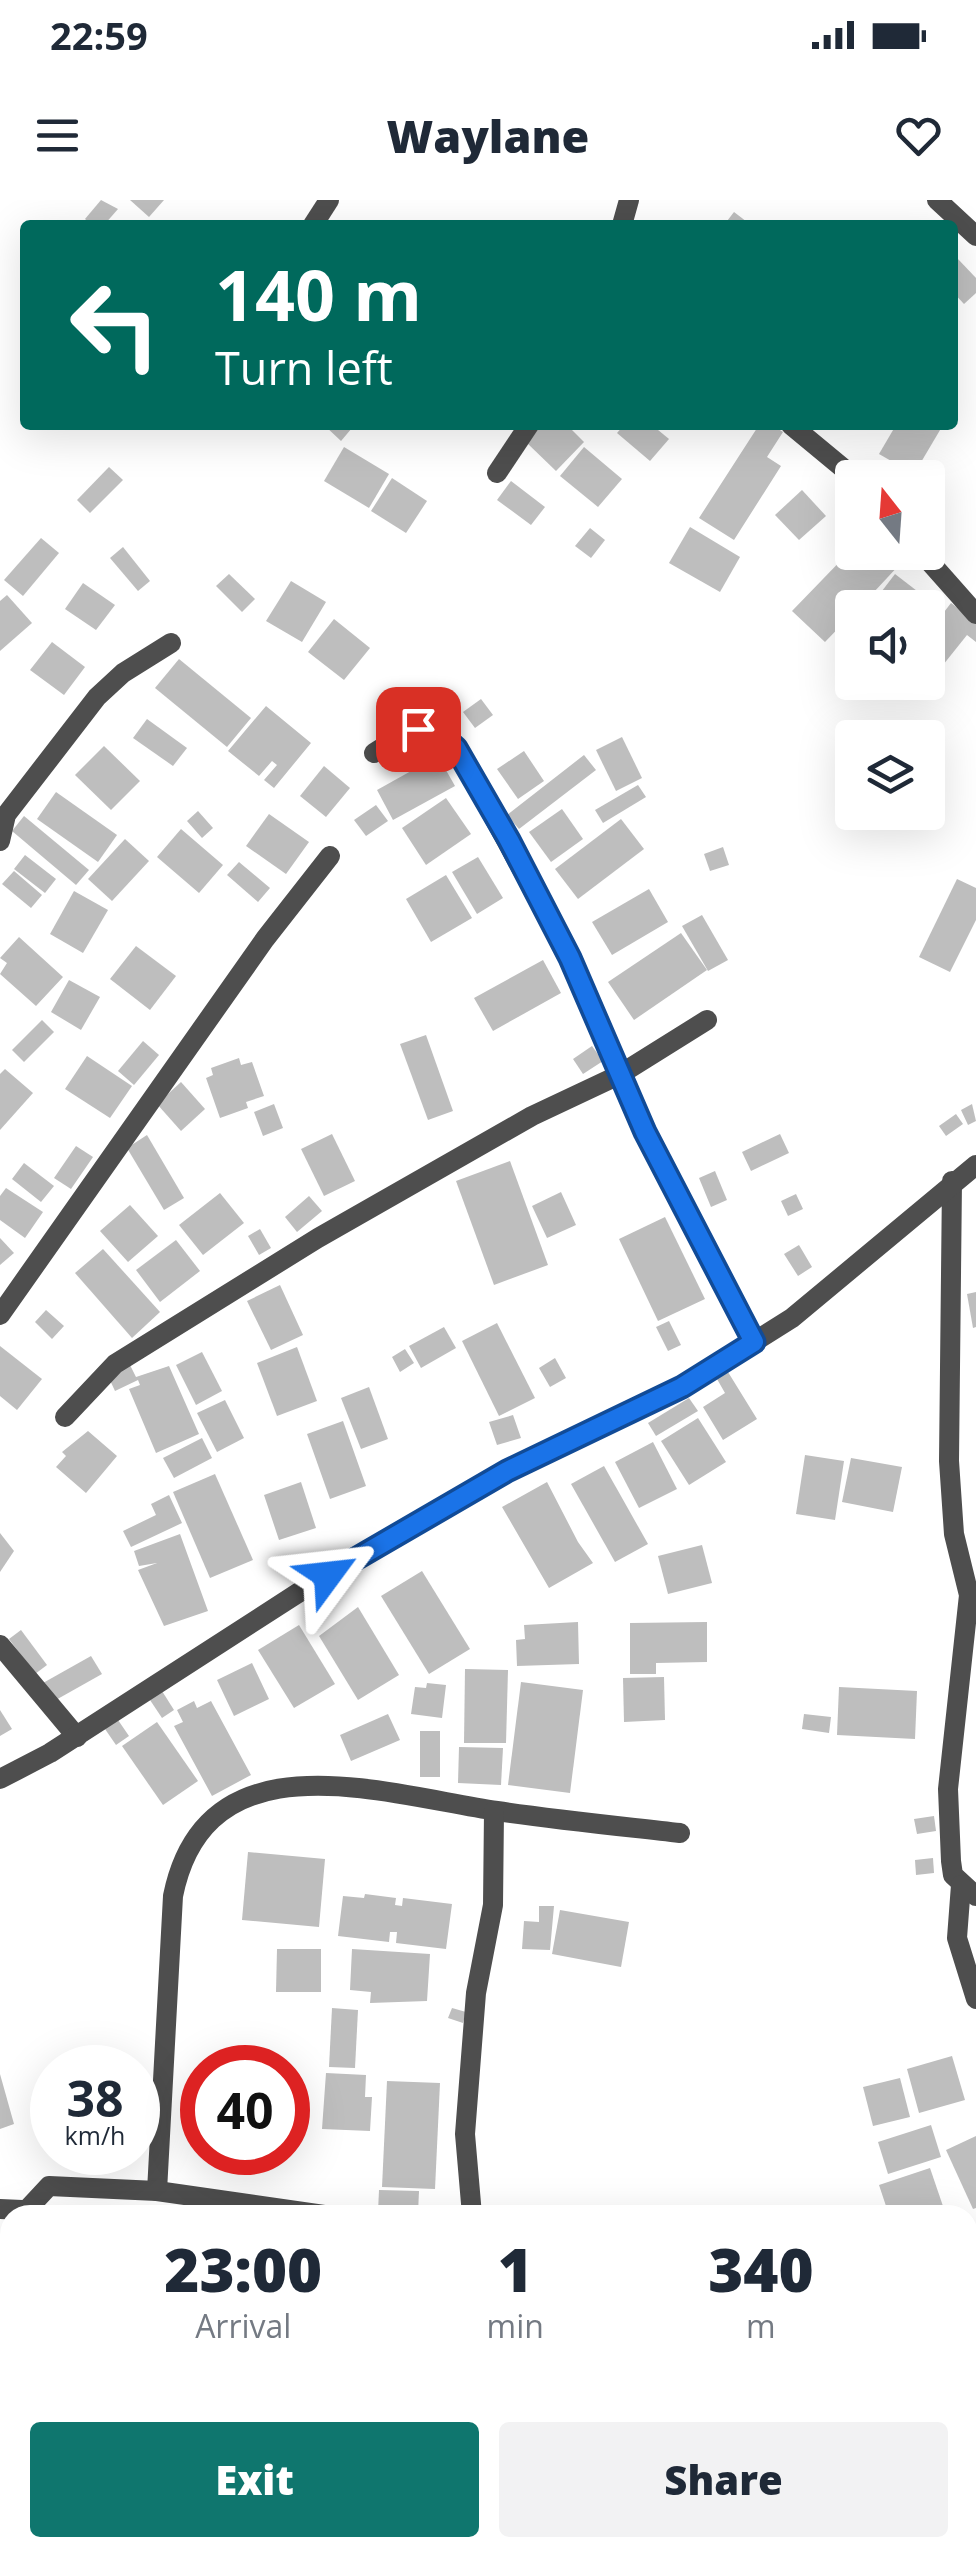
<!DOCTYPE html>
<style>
body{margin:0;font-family:"Open Sans",sans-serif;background:#f2f2f3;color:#1f2937;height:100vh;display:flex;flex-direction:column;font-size:38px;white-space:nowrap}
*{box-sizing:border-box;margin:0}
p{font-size:32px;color:#747a83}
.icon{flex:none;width:55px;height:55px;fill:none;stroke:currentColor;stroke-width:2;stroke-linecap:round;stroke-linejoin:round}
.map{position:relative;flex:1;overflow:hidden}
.panel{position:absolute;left:0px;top:2005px;width:978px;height:352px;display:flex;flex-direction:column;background:#fff;border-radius:30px 30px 0 0;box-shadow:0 10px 40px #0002}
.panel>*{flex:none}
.hud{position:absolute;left:20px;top:20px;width:938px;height:210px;border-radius:10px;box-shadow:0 10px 40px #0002;background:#00695c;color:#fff;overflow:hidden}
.needle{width:65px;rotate:343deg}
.fabs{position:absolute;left:835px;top:260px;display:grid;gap:20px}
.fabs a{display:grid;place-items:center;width:110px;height:110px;border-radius:10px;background:#fff;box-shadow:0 10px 40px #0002;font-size:50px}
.speed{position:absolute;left:30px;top:1845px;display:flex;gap:20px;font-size:50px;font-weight:700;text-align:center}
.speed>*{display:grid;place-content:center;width:130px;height:130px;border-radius:50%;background:#fff;box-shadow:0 10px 40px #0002;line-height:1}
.speed small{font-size:25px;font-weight:400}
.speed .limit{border:15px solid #d22;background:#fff;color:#111}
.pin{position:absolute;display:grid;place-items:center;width:85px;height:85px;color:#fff;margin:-42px;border-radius:20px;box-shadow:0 5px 15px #0006}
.me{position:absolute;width:110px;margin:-55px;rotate:60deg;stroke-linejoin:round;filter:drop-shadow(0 0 8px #0008)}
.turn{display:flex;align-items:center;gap:35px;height:210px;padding:0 30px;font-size:45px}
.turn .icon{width:130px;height:130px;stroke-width:2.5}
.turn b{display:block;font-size:70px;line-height:85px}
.eta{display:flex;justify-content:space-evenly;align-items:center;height:170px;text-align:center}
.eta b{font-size:60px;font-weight:800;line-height:70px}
.button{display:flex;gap:20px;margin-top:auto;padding:20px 30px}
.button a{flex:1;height:115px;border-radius:10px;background:#0f766e;color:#fff;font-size:40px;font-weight:800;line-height:115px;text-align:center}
.button a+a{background:#f2f2f3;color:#1f2937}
.status{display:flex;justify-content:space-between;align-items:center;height:70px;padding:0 50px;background:#fff;direction:ltr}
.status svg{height:28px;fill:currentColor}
header{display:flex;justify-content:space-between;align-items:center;height:130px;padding:0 30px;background:#fff;font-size:45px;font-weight:800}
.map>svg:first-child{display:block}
.building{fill:#bebebe}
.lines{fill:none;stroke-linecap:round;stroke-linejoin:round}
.minor{stroke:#4e4e4e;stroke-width:20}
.tertiary{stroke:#4e4e4e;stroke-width:20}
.route-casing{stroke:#114b97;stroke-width:25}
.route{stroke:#1a73e8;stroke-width:18}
</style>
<div class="status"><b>22:59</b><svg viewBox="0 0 49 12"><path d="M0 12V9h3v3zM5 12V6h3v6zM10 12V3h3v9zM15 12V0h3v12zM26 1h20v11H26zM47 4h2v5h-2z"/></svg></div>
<header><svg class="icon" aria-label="menu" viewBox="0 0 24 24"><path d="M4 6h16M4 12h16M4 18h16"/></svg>Waylane<svg class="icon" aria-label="heart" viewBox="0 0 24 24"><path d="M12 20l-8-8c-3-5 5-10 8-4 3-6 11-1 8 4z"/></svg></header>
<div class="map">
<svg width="976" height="2356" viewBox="0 0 976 2356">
<rect width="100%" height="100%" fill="#fff"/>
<g class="building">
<path d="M101,0L118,9L104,25H92L85,19Z"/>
<path d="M130,0H164L149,17Z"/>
<path d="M734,12L751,25H724Z"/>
<path d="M957,58L976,78V93L964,104L952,91V63Z"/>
<path d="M324,225H349L352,228L341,241Z"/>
<path d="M542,225H567L584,242L556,271L526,242Z"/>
<path d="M624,225H652L669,239L650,261L617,233Z"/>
<path d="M759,225H772L783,232L767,257L781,266L734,340L699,318Z"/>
<path d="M896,225H943L914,274L879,254Z"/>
<path d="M344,247L389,274L369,308L324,281Z"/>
<path d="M584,247L622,279L598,307L560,276Z"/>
<path d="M109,267L123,280L90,313L77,300Z"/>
<path d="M392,278L427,301L406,333L371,311Z"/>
<path d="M511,281L545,307L531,325L497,300Z"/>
<path d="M802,290L826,316L799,340L775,315Z"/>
<path d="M690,327L740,357L720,392L669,363Z"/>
<path d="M590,328L605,340L591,358L575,346Z"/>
<path d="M41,338L59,353L23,396L4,380Z"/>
<path d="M123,347L150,381L138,391L110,358Z"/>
<path d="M852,349L890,352L901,363L859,408H852V414L825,442L792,411Z"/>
<path d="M229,374L255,399L242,412L216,386Z"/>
<path d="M895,374L930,401L926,408H869Z"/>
<path d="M291,381L326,402L302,442L266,421Z"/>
<path d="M83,383L115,405L96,430L65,409Z"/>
<path d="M7,395L32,423L0,451V401Z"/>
<path d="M951,403L976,422V442L967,435L939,470L928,462V443L933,436L928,433Z"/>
<path d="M334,419L370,448L344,480L308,452Z"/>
<path d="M52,442L85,467L64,495L30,470Z"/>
<path d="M179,459L251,518L227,547L155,488Z"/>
<path d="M481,499L493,515L475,528L463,512Z"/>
<path d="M266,506L311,543L274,588L264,580L277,565L272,561L259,576L228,551Z"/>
<path d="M147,519L187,548L173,566L133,538Z"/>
<path d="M622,537L642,578L616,591L596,550Z"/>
<path d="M104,546L140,581L111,610L75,575Z"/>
<path d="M524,551L544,581L518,599L497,569Z"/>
<path d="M584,555L596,570L519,629L507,615Z"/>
<path d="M438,556L455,586L393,620L377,590Z"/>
<path d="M324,566L350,588L326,617L300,596Z"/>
<path d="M638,585L646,597L603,623L595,610Z"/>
<path d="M56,592L117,635L98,662L37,619Z"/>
<path d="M446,598L471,634L426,665L402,628Z"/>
<path d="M376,605L388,621L366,636L354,620Z"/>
<path d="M562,609L583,639L551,662L529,632Z"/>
<path d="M198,611L213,628L202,638L187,621Z"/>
<path d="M269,614L309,642L286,674L246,646Z"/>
<path d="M24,616L89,670L76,685L12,631Z"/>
<path d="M621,619L644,649L578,699L555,669Z"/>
<path d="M181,629L223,665L199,693L157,657Z"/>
<path d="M125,639L149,661L112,701L88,679Z"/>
<path d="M723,647L729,665L710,671L704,654Z"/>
<path d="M25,655L56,679L45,693L14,669Z"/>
<path d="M478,657L503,698L477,714L452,672Z"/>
<path d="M239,662L270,688L258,702L227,675Z"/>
<path d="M14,671L42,695L31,708L2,684Z"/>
<path d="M446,675L472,718L431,742L406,699Z"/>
<path d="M957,679L976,688V720L950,772L919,757Z"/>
<path d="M649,689L668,722L612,755L592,722Z"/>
<path d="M74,691L108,710L83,753L50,734Z"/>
<path d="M702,715L728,760L708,771L682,726Z"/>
<path d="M681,733L707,770L634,820L608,782Z"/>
<path d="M19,737L63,777L36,806L0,774L7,763L0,758Z"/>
<path d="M136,746L176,776L150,810L110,779Z"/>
<path d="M543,760L561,793L493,831L474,798Z"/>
<path d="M69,780L100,797L81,830L51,812Z"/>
<path d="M42,820L54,832L24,862L12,850Z"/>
<path d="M426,835L453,911L428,920L400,844Z"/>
<path d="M143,841L159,855L134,885L118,871Z"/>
<path d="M592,846L603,861L583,874L573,859Z"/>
<path d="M87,856L132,886L110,918L65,889Z"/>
<path d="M239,858L241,865L252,862L264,896L246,902L248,908L220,918L206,878L213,875L211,868Z"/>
<path d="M5,869L33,893L0,930V874Z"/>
<path d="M181,882L205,909L181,931L157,904Z"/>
<path d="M274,904L283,928L263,936L254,912Z"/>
<path d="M972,904L976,921L968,925L961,910Z"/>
<path d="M956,914L963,924L946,936L939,926Z"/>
<path d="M332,934L355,981L324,996L301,949Z"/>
<path d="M780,934L789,953L751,971L742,952Z"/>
<path d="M147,935L184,998L164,1010L127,948Z"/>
<path d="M76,946L93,957L71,989L54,978Z"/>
<path d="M510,961L548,1065L494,1085L456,981Z"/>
<path d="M24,963L54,986L41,1002L12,979Z"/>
<path d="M715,971L727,1000L711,1007L699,978Z"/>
<path d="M6,988L43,1012L25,1038L0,1020V996Z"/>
<path d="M561,992L576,1025L547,1038L532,1006Z"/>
<path d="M220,993L244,1023L203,1055L179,1025Z"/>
<path d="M796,994L803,1009L788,1016L781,1001Z"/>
<path d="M309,996L322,1011L297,1032L285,1017Z"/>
<path d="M130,1005L158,1036L128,1062L100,1031Z"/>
<path d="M665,1017L705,1099L658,1121L619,1039Z"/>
<path d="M260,1029L271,1048L259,1055L248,1036Z"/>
<path d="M0,1038L14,1053L0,1065Z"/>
<path d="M176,1040L200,1071L160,1102L136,1070Z"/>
<path d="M799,1045L812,1067L798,1076L784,1054Z"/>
<path d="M103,1049L160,1112L132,1138L75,1073Z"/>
<path d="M280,1085L303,1135L271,1150L247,1101Z"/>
<path d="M976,1092V1127L973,1128L967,1094Z"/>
<path d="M46,1110L64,1126L52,1139L35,1122Z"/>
<path d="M669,1121L681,1145L668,1151L656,1127Z"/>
<path d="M497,1123L535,1198L499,1216L462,1141Z"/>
<path d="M444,1127L456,1148L421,1168L409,1146Z"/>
<path d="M0,1146L42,1179L17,1210L0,1196Z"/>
<path d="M297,1147L317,1201L277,1216L257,1163Z"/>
<path d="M405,1149L414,1163L400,1172L392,1157Z"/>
<path d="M202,1152L222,1191L196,1205L176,1165Z"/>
<path d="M555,1158L566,1178L550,1187L539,1168Z"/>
<path d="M130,1165L136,1177L169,1166L199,1234L156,1253L129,1189L140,1185L138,1180L115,1191L108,1176Z"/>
<path d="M728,1172L757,1219L723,1240L703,1207L725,1193L717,1179Z"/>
<path d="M369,1187L388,1239L361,1249L341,1198Z"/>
<path d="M689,1198L698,1211L656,1236L648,1223Z"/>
<path d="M225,1200L244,1238L217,1252L197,1213Z"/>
<path d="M513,1215L521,1238L497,1245L489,1222Z"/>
<path d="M698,1218L726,1262L689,1285L661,1241Z"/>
<path d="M343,1221L366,1286L330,1299L307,1234Z"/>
<path d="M88,1231L117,1256L86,1293L56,1267L66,1256L62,1252Z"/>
<path d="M202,1238L212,1258L174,1278L163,1258Z"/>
<path d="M653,1242L677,1289L639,1308L615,1262Z"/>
<path d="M805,1255L844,1261L835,1320L796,1314Z"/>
<path d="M851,1258L902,1267L893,1312L842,1302Z"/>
<path d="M604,1266L648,1344L615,1362L571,1284Z"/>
<path d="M215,1274L253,1360L210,1378L173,1292Z"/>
<path d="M301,1282L316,1328L279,1340L264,1295Z"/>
<path d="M547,1282L578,1342L593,1363L549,1388L502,1307Z"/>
<path d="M169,1295L182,1323L131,1347L123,1331L156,1315L151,1304Z"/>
<path d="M0,1333L14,1351L0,1372Z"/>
<path d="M180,1334L208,1411L164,1426L138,1370L157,1363L139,1366L134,1351Z"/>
<path d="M702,1345L712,1383L668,1394L658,1356Z"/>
<path d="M422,1371L470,1449L429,1474L381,1396Z"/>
<path d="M358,1407L399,1475L358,1500L319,1436Z"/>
<path d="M578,1422L579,1464L517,1466L516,1440L525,1439L524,1425Z"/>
<path d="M707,1422V1462L656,1463V1474H630V1423Z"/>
<path d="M299,1425L335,1484L294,1508L258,1450Z"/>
<path d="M21,1430L47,1465L35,1474L9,1439Z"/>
<path d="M91,1456L102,1474L54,1501L43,1483Z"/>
<path d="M252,1463L269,1499L234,1516L217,1480Z"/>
<path d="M465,1469L508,1470L506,1543H464Z"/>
<path d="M664,1477L665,1520L624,1522L623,1478Z"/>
<path d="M521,1482L583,1490L570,1593L508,1585Z"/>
<path d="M427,1483L446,1485L442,1518L411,1514L415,1487L426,1488Z"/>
<path d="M839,1487L917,1491L915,1539L837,1535Z"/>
<path d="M162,1491L174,1510L162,1518L150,1500Z"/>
<path d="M194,1501L197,1508L211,1501L251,1575L212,1596L174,1526L183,1522L177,1510Z"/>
<path d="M0,1510L12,1529L0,1536Z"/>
<path d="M388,1514L400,1540L351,1561L340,1535Z"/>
<path d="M804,1514L831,1517L829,1533L802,1529Z"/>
<path d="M118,1520L129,1536L116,1545L105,1529Z"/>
<path d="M157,1522L198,1581L163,1605L122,1546Z"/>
<rect x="420" y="1531" width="20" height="46"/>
<path d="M459,1547L503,1548L501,1585L458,1583Z"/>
<path d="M934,1616L936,1631L917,1634L914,1619Z"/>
<path d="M248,1652L325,1659L319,1727L242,1720Z"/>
<path d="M933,1658L934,1673L916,1675L915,1660Z"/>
<path d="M365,1694L396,1698L395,1705L402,1706L403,1698L452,1704L446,1749L396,1743L397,1732H390L389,1742L338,1736L343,1696L364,1698Z"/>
<path d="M539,1706H554L550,1750L522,1749L524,1721L539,1722Z"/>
<path d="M560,1710L629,1722L621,1767L552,1754Z"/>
<path d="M277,1749H321V1792H276Z"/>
<path d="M352,1749L430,1754L427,1801L370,1803L371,1792L350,1790Z"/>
<path d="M332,1808L358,1810L355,1868L329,1867Z"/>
<path d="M452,1808L466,1812L463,1823L448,1818Z"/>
<path d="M952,1856L965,1900L919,1913L907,1869Z"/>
<path d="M326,1873L366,1875L365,1897H372L370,1931L322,1929Z"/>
<path d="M0,1874L14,1924L0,1929Z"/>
<path d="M900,1878L910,1917L873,1926L863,1887Z"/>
<path d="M387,1881L440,1883L435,1989L382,1987Z"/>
<path d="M931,1925L941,1957L888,1974L878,1942Z"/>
<path d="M976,1936V2008L973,2009L946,1950Z"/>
<path d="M930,1968L946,2015H889L879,1985Z"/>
<path d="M379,1990L419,1991L418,2013L378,2012Z"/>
<path d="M968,2123L976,2158L968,2161Z"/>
<path d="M976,2310V2351L944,2356L943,2348H968V2312Z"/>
<path d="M428,2348H448V2356H427Z"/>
<path d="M556,2348L609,2351L608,2356H555Z"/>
</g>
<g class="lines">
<g class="minor">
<path d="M937,0L976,36"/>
<path d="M313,25L329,0"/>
<path d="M622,25L629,0"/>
<path d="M791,225L855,278"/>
<path d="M497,273L529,225"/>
<path d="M921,352L976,414"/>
<path d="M374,553C408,532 422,518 456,548L570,758L645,933L754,1142"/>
<path d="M0,641L6,615L97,497L123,473L171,443"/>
<path d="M952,981L949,1261L954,1334L969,1395L948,1589L951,1661L953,1675L976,1696"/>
<path d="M0,1115L265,739L330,656"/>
<path d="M65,1217L115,1164L318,1038L532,916L619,875L707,820"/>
<path d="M0,1445L77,1537"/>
<path d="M961,1685L957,1738L976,1799"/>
<path d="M157,1991L173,1696C206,1533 383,1594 497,1611C558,1620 619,1626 680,1633"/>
<path d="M0,2009L22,2010"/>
<path d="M22,2015L49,1986L157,1991L324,2015"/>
<path d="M472,2015L465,1934L476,1793L493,1705L494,1611"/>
<path d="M968,2062L976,2059"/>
<path d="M696,2348L725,2356"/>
<path d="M10,2356V2348"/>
</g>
<path class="tertiary" d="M0,1579L50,1553L298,1393L507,1271L682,1187L754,1142L792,1118L976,965"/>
</g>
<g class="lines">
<defs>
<path id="route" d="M328,1375L507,1271L682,1187L754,1142L645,932L570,758L509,640L456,548L438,532L418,529"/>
</defs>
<use href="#route" class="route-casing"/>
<use href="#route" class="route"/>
</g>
</svg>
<div class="fabs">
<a><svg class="needle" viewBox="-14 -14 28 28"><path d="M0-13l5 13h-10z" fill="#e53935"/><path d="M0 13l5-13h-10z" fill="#747a83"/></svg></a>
<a><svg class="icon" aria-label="sound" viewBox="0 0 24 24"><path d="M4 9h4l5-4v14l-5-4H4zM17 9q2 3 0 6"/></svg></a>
<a><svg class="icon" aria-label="layers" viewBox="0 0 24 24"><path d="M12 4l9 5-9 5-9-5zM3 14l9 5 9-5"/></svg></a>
</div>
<div class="speed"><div>38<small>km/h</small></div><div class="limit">40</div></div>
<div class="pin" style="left:418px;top:529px;background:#d93025"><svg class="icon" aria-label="arrive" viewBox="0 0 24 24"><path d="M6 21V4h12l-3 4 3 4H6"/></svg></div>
<svg class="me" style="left:328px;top:1375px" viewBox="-20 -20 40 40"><path d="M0-17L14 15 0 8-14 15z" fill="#1a73e8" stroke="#fff" stroke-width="4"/></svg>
<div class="hud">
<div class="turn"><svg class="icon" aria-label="left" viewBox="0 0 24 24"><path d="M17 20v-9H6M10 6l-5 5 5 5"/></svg><div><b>140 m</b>Turn left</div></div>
</div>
<section class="panel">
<div class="eta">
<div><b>23:00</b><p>Arrival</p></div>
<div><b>1</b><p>min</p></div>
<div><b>340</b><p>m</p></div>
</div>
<div class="button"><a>Exit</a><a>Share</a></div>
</section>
</div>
